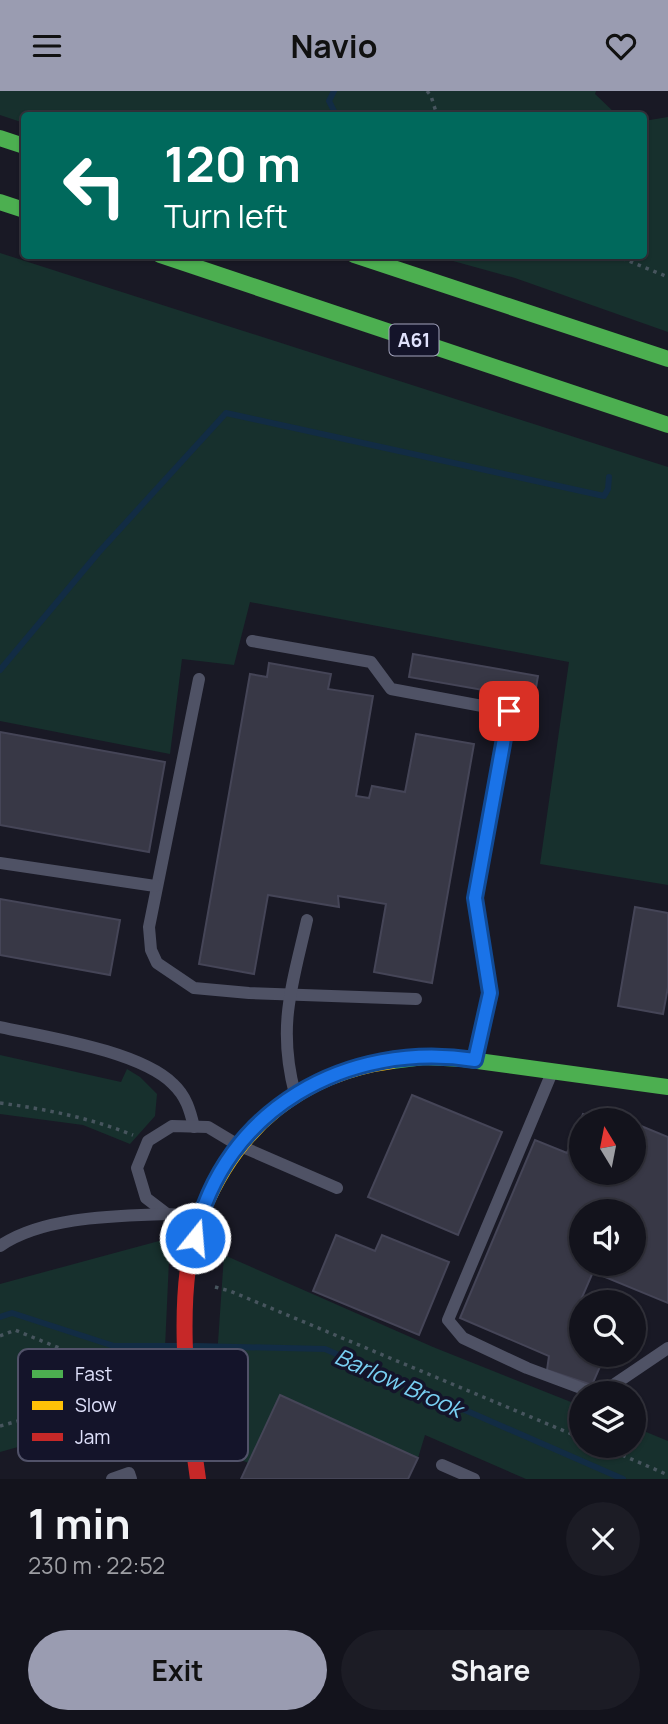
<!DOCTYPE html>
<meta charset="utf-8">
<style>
body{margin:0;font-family:Manrope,sans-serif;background:#1c1c25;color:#f1f3f6;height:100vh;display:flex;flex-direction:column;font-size:26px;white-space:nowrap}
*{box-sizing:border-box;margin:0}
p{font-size:23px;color:#9d9ea3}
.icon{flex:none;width:38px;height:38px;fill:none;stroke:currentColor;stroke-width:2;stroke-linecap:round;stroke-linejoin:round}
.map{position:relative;height:1388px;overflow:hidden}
.details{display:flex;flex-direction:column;background:#13131c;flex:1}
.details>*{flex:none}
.guide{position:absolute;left:21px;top:21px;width:626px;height:147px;border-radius:7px;box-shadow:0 2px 5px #0004,0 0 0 2px #32323b;background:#00695c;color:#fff;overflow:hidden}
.needle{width:46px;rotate:350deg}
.fabs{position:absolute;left:569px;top:1017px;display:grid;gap:14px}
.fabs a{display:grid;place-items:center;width:77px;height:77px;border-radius:50%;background:#13131c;box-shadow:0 2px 5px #0004,0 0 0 2px #32323b;font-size:35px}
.pin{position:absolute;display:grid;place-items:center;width:60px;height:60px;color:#fff;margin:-30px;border-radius:14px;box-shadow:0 4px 10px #0006}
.me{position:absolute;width:77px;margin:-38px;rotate:17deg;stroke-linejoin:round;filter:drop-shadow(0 0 5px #0008)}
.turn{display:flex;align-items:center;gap:24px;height:147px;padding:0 28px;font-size:32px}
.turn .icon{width:91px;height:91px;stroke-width:2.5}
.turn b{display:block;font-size:49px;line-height:60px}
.round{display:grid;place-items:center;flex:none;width:74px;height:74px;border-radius:37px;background:#1c1c25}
.overview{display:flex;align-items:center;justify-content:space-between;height:119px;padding:0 28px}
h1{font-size:42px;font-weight:700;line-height:52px}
.action{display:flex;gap:14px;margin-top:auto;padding:14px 28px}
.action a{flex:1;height:80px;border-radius:42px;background:#9a9cb1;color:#111;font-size:28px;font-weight:700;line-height:80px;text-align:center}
.action a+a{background:#1c1c25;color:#f1f3f6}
header{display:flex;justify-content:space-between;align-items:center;height:91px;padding:0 28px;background:#9a9cb1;color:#111;font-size:32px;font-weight:700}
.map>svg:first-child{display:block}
.green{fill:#17302d}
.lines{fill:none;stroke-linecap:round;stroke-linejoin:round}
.stream{stroke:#122c44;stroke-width:6}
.building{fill:#383846;stroke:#454557;stroke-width:2;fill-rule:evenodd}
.path{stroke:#47555e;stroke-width:3.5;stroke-dasharray:3.5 5;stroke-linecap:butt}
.lane{stroke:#4f5265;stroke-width:12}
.fast{stroke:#4caf50;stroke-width:16}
.slow{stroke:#ffc107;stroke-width:16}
.jam{stroke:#c62828;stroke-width:16}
.route-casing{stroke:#114b97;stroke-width:18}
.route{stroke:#1a73e8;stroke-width:12}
.labels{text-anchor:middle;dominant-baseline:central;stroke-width:7;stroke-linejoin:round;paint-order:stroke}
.shield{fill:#14142a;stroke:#a3a4bd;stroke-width:2}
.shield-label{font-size:19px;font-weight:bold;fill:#e0e2fc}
.water-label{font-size:23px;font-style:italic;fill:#78cff2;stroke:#14142a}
.key{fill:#14142a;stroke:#515269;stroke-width:2}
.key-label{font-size:19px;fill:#e0e2fc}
</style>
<header><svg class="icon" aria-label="menu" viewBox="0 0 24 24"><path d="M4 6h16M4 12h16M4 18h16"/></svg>Navio<svg class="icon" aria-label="heart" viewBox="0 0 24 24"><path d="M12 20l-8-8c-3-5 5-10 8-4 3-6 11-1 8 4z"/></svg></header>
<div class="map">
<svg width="668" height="1388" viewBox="0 0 668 1388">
<rect width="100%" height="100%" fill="#191925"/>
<g class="green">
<path d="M0,0H596L595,3L617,24H24V32L0,24Z"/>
<path d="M668,26V241L515,187L435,165L644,164V30Z"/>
<path d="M0,162L668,376V794L540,773L569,571L250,511L234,574L182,568L170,663L0,630Z"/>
<path d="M0,964L121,991L127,978L140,986L157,1003L155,1025L130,1053L83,1034L0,1023Z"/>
<path d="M170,1147L162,1323L108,1331L0,1361V1193Z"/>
<path d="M224,1164L433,1256L581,1315V1354H634V1336L668,1350V1388H526L425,1344L418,1367L280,1304L249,1372L218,1361L215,1295Z"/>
</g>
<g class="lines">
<g class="stream">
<path d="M334,0L329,10L336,24"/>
<path d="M0,579L99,461L226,322L604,405L608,398L609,386"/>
<path d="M0,1226L12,1222L114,1255H178"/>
<path d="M195,1255L325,1258L623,1388"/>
</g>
</g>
<g class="building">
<path d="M413,563L538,585L534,608L409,586Z"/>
<path d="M269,572L331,583L328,598L373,605L356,705L369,707L372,695L405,701L416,643L474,653L432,892L374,881L386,813L338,805L339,816L268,804L254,883L199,873L250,583L267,586Z"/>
<path d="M0,641L165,671L149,761L0,734Z"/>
<path d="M0,808L120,829L110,884L0,864Z"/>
<path d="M635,816L668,822V896L663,923L618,915Z"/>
<path d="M412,1004L502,1041L458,1144L368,1106Z"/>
<path d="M583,1023L597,1029H581V1082H634V1032L668,1046V1212L593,1181L576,1220L581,1223V1264H605L592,1294L547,1279L549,1265L460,1227L535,1049L567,1062ZM581,1120H634V1172H581Z"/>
<path d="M336,1144L375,1160L382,1144L449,1171L419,1244L313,1200Z"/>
<path d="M280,1304L418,1367L408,1388H241Z"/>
</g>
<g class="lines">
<g class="path">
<path d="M427,0L431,5L437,24"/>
<path d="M614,164L668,186"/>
<path d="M0,1012C46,1018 90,1027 133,1044"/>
<path d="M215,1196L230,1200L581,1347"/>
<path d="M0,1245L15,1239L86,1268L133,1264L149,1312"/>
<path d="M0,1335L72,1315L163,1313"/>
<path d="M599,1354L668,1384"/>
</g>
<g class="lane">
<path d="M252,550L371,571L391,598L509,620L475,807L490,902L475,969"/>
<path d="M199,588L149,836L151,859L157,872L194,897L249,902L416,908"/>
<path d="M0,772L155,795"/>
<path d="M0,936C46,946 140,960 173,993C186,1005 190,1019 194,1036"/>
<path d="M553,979L448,1229L463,1247L527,1277L586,1299L603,1301L668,1257"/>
<path d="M295,1003C277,935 292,895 307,829"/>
<path d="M200,1125L167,1123L146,1107L137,1077L148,1050L172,1035L208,1036L238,1054L337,1097"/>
<path d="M0,1155C43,1125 117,1125 167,1123"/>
<path d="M442,1374L474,1388"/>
<path d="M112,1388L129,1382L131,1388"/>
</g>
<g class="fast">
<path d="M0,47L24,55"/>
<path d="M0,111L24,119"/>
<path d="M160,164L668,334"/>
<path d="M354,164L668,268"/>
<path d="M392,970L424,966L463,968L668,996"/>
</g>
<path class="slow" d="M203,1119C238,1036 301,982 392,970"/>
<path class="jam" d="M198,1388C187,1313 172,1189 203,1119"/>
</g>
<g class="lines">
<defs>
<path id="route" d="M195,1147C223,1018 348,949 475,969L490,902L475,807L509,620"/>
</defs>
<use href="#route" class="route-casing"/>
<use href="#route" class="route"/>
</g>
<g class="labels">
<rect class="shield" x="389.5" y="233.5" width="49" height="31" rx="5"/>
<g class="shield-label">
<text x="414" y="249">A61</text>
</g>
<g class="water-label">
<text transform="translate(399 1291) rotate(24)">Barlow Brook</text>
</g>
</g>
<rect x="18" y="1258" width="230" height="112" rx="10" class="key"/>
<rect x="32" y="1279" width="31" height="8" fill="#4caf50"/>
<rect x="32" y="1310" width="31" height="9" fill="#ffc107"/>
<rect x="32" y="1342" width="31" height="8" fill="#c62828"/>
<g class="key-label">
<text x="75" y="1290">Fast</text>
<text x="75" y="1321">Slow</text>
<text x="75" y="1353">Jam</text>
</g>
</svg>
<div class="fabs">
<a><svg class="needle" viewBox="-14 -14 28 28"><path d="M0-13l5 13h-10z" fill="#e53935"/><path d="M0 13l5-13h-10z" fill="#9d9ea3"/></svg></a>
<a><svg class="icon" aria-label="sound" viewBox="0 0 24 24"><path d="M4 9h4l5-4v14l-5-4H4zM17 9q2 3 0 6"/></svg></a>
<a><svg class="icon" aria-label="search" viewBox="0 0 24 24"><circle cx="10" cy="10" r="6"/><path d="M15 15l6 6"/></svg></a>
<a><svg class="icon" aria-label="layers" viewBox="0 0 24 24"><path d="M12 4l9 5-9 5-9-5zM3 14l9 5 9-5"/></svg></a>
</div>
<div class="pin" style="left:509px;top:620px;background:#d93025"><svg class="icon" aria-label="arrive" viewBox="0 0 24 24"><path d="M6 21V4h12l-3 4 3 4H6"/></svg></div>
<svg class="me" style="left:195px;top:1147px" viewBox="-20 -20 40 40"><circle r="17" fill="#1a73e8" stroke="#fff" stroke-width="3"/><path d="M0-11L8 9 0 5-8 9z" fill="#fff"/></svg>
<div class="guide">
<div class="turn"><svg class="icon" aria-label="left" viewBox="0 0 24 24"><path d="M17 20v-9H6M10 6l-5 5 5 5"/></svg><div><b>120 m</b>Turn left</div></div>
</div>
</div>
<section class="details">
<div class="overview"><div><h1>1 min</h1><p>230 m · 22:52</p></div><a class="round"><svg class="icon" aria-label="close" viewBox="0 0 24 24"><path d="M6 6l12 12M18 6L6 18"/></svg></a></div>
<div class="action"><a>Exit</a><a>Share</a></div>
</section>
